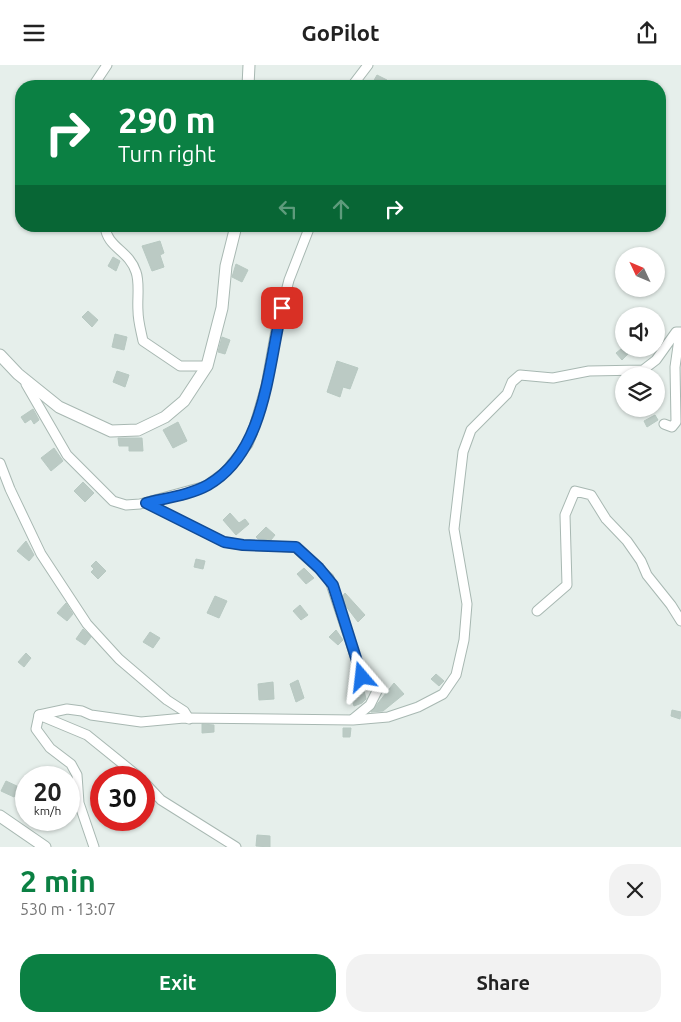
<!DOCTYPE html>
<meta charset="utf-8">
<style>
body{margin:0;font-family:Ubuntu,sans-serif;background:#f2f2f2;color:#222;height:100vh;display:flex;flex-direction:column;font-size:19px;white-space:nowrap}
*{box-sizing:border-box;margin:0}
p{font-size:16px;color:#767676}
.icon{flex:none;width:28px;height:28px;fill:none;stroke:currentColor;stroke-width:2;stroke-linecap:round;stroke-linejoin:round}
.map{position:relative;height:782px;overflow:hidden}
.drawer{display:flex;flex-direction:column;background:#fff;flex:1}
.drawer>*{flex:none}
.guide{position:absolute;left:15px;top:15px;width:651px;height:152px;border-radius:20px;box-shadow:0 1px 4px #0004;background:#0b8043;color:#fff;overflow:hidden}
.needle{width:32px;rotate:314deg}
.buttons{position:absolute;left:615px;top:182px;display:grid;gap:10px}
.buttons a{display:grid;place-items:center;width:50px;height:50px;border-radius:50%;background:#fff;box-shadow:0 1px 4px #0004;font-size:25px}
.speed{position:absolute;left:15px;top:701px;display:flex;gap:10px;font-size:25px;font-weight:700;text-align:center}
.speed>*{display:grid;place-content:center;width:65px;height:65px;border-radius:50%;background:#fff;box-shadow:0 1px 4px #0004;line-height:1}
.speed small{font-size:12px;font-weight:400}
.speed .limit{border:8px solid #d22;background:#fff;color:#111}
.pin{position:absolute;display:grid;place-items:center;width:42px;height:42px;color:#fff;margin:-21px;border-radius:10px;box-shadow:0 2px 8px #0006}
.me{position:absolute;width:55px;margin:-28px;rotate:343deg;stroke-linejoin:round;filter:drop-shadow(0 0 4px #0008)}
.turn{display:flex;align-items:center;gap:18px;height:105px;padding:0 20px;font-size:22px}
.turn .icon{width:65px;height:65px;stroke-width:2.5}
.turn b{display:block;font-size:35px;line-height:42px}
.lanes{display:flex;align-items:center;height:48px;padding:0 20px;background:#0003;justify-content:center;gap:25px;direction:ltr}
.lanes .off{opacity:.35}
.round{display:grid;place-items:center;flex:none;width:52px;height:52px;border-radius:20px;background:#f2f2f2}
.summary{display:flex;align-items:center;justify-content:space-between;height:85px;padding:0 20px}
h1{font-size:30px;font-weight:700;line-height:38px;color:#0b8043}
.action{display:flex;gap:10px;margin-top:auto;padding:10px 20px}
.action a{flex:1;height:58px;border-radius:20px;background:#0b8043;color:#fff;font-size:20px;font-weight:700;line-height:58px;text-align:center}
.action a+a{background:#f2f2f2;color:#222}
header{display:flex;justify-content:space-between;align-items:center;height:65px;padding:0 20px;background:#fff;font-size:22px;font-weight:700}
.map>svg:first-child{display:block}
.building{fill:#bbcac4;stroke:#b8c9c2}
.lines{fill:none;stroke-linecap:round;stroke-linejoin:round}
.minor-casing{stroke:#a8b8b2;stroke-width:11}
.tertiary-casing{stroke:#a8b8b2;stroke-width:13}
.minor{stroke:#fff;stroke-width:9}
.tertiary{stroke:#fff;stroke-width:11}
.route-casing{stroke:#114b97;stroke-width:12}
.route{stroke:#1a73e8;stroke-width:9}
</style>
<header><svg class="icon" aria-label="menu" viewBox="0 0 24 24"><path d="M4 6h16M4 12h16M4 18h16"/></svg>GoPilot<svg class="icon" aria-label="share" viewBox="0 0 24 24"><path d="M12 15V3M7 8l5-5 5 5M5 13v7h14v-7"/></svg></header>
<div class="map">
<svg width="681" height="782" viewBox="0 0 681 782">
<rect width="100%" height="100%" fill="#e6efeb"/>
<g class="building">
<path d="M377,10L387,15L383,21L373,17Z"/>
<path d="M160,176L164,188L160,190L164,202L152,206L142,181Z"/>
<path d="M113,192L120,196L116,206L108,201Z"/>
<path d="M236,199L248,205L242,217L232,212Z"/>
<path d="M88,246L98,255L92,262L82,252Z"/>
<path d="M115,269L127,272L124,285L112,282Z"/>
<path d="M222,272L230,275L225,289L218,287Z"/>
<path d="M621,284H627L630,287L622,295L616,288Z"/>
<path d="M337,296L358,303L350,324L343,322L340,332L327,327Z"/>
<path d="M117,306L129,310L125,322L113,317Z"/>
<path d="M33,344L39,355L34,359L31,354L25,358L21,352Z"/>
<path d="M655,350L658,355L647,362L644,356Z"/>
<path d="M178,357L187,376L173,383L163,365Z"/>
<path d="M118,373H142L143,386H129V381H119Z"/>
<path d="M54,383L63,396L51,406L41,393Z"/>
<path d="M83,417L94,428L85,437L74,426Z"/>
<path d="M230,448L239,458L245,454L249,459L236,470L223,455Z"/>
<path d="M266,462L275,470L271,475L258,474L256,472Z"/>
<path d="M26,476L34,490L29,496L17,486Z"/>
<path d="M196,494L205,496L203,504L194,502Z"/>
<path d="M96,496L106,506L98,514L91,507L94,504L91,501Z"/>
<path d="M304,503L314,513L306,519L297,509Z"/>
<path d="M345,528L365,550L358,557L345,540L342,532Z"/>
<path d="M215,531L227,536L219,553L207,548Z"/>
<path d="M66,538L73,549L67,556L57,548Z"/>
<path d="M300,540L308,550L301,555L293,546Z"/>
<path d="M83,564L91,572L85,580L76,574Z"/>
<path d="M336,565L343,575L338,580L329,572Z"/>
<path d="M150,567L160,573L153,583L143,577Z"/>
<path d="M26,588L31,593L24,602L18,597Z"/>
<path d="M436,609L444,616L439,621L431,614Z"/>
<path d="M298,615L304,633L296,637L290,619Z"/>
<path d="M273,617L274,634L259,635L258,619Z"/>
<path d="M394,618L404,629L383,646L371,647Z"/>
<path d="M363,621L366,634L362,638L354,641L349,624Z"/>
<path d="M672,645L681,647L680,654L671,651Z"/>
<path d="M202,659L214,660V667L202,668Z"/>
<path d="M343,663H351L350,672H343Z"/>
<path d="M6,716L19,722L14,732L1,726Z"/>
<path d="M257,770L270,771V782L256,781Z"/>
</g>
<g class="lines">
<defs>
<g id="minor">
<path d="M93,21L107,0"/>
<path d="M352,21L368,0"/>
<path d="M105,161C107,183 129,185 136,207C140,218 137,233 138,246C138,256 141,266 143,276L180,301H207"/>
<path d="M26,319L67,390L113,436L126,440L140,439L206,421L225,407L248,379L252,369L266,321L276,265L289,215L310,161"/>
<path d="M0,398L10,424L41,489L87,559L119,594L167,635L184,646L189,654"/>
<path d="M146,438L224,477L243,480L295,482L329,513L362,612L378,624L370,640L353,654"/>
<path d="M537,546L567,520L565,450L575,426L591,430L606,454L627,476L641,496L647,510L671,540L681,556"/>
<path d="M39,650L67,644L82,646L91,650L141,657L184,653L353,655L388,652L418,642L443,629L456,610L464,575L467,539L454,464L463,387L471,365L507,329L512,317L520,310L553,313L589,306L643,305L656,295L676,267H680L675,302L676,357L672,362L664,359"/>
<path d="M144,717L161,735L236,782"/>
<path d="M94,782L79,738L77,710L71,699L50,683L36,664L39,650L87,670L139,712"/>
</g>
<g id="tertiary">
<path d="M248,21L249,0"/>
<path d="M0,290L18,309L59,342L111,366L138,365L165,352L184,336L207,301L222,243L226,201L236,161"/>
<path d="M0,751L45,782"/>
</g>
</defs>
<use href="#minor" class="minor-casing"/>
<use href="#tertiary" class="tertiary-casing"/>
<use href="#minor" class="minor"/>
<use href="#tertiary" class="tertiary"/>
</g>
<g class="lines">
<defs>
<path id="route" d="M282,243C268,301 266,387 208,420C190,430 166,433 146,438L224,477L243,480L296,482L319,503L333,520L362,612"/>
</defs>
<use href="#route" class="route-casing"/>
<use href="#route" class="route"/>
</g>
</svg>
<div class="buttons">
<a><svg class="needle" viewBox="-14 -14 28 28"><path d="M0-13l5 13h-10z" fill="#e53935"/><path d="M0 13l5-13h-10z" fill="#767676"/></svg></a>
<a><svg class="icon" aria-label="sound" viewBox="0 0 24 24"><path d="M4 9h4l5-4v14l-5-4H4zM17 9q2 3 0 6"/></svg></a>
<a><svg class="icon" aria-label="layers" viewBox="0 0 24 24"><path d="M12 4l9 5-9 5-9-5zM3 14l9 5 9-5"/></svg></a>
</div>
<div class="speed"><div>20<small>km/h</small></div><div class="limit">30</div></div>
<div class="pin" style="left:282px;top:243px;background:#d93025"><svg class="icon" aria-label="arrive" viewBox="0 0 24 24"><path d="M6 21V4h12l-3 4 3 4H6"/></svg></div>
<svg class="me" style="left:362px;top:612px" viewBox="-20 -20 40 40"><path d="M0-17L14 15 0 8-14 15z" fill="#1a73e8" stroke="#fff" stroke-width="4"/></svg>
<div class="guide">
<div class="turn"><svg class="icon" aria-label="right" viewBox="0 0 24 24"><path d="M7 20v-9h11M14 6l5 5-5 5"/></svg><div><b>290 m</b>Turn right</div></div>
<div class="lanes"><svg class="icon off" aria-label="left" viewBox="0 0 24 24"><path d="M17 20v-9H6M10 6l-5 5 5 5"/></svg><svg class="icon off" aria-label="ahead" viewBox="0 0 24 24"><path d="M12 20V5M6 11l6-6 6 6"/></svg><svg class="icon" aria-label="right" viewBox="0 0 24 24"><path d="M7 20v-9h11M14 6l5 5-5 5"/></svg></div>
</div>
</div>
<section class="drawer">
<div class="summary"><div><h1>2 min</h1><p>530 m · 13:07</p></div><a class="round"><svg class="icon" aria-label="close" viewBox="0 0 24 24"><path d="M6 6l12 12M18 6L6 18"/></svg></a></div>
<div class="action"><a>Exit</a><a>Share</a></div>
</section>
